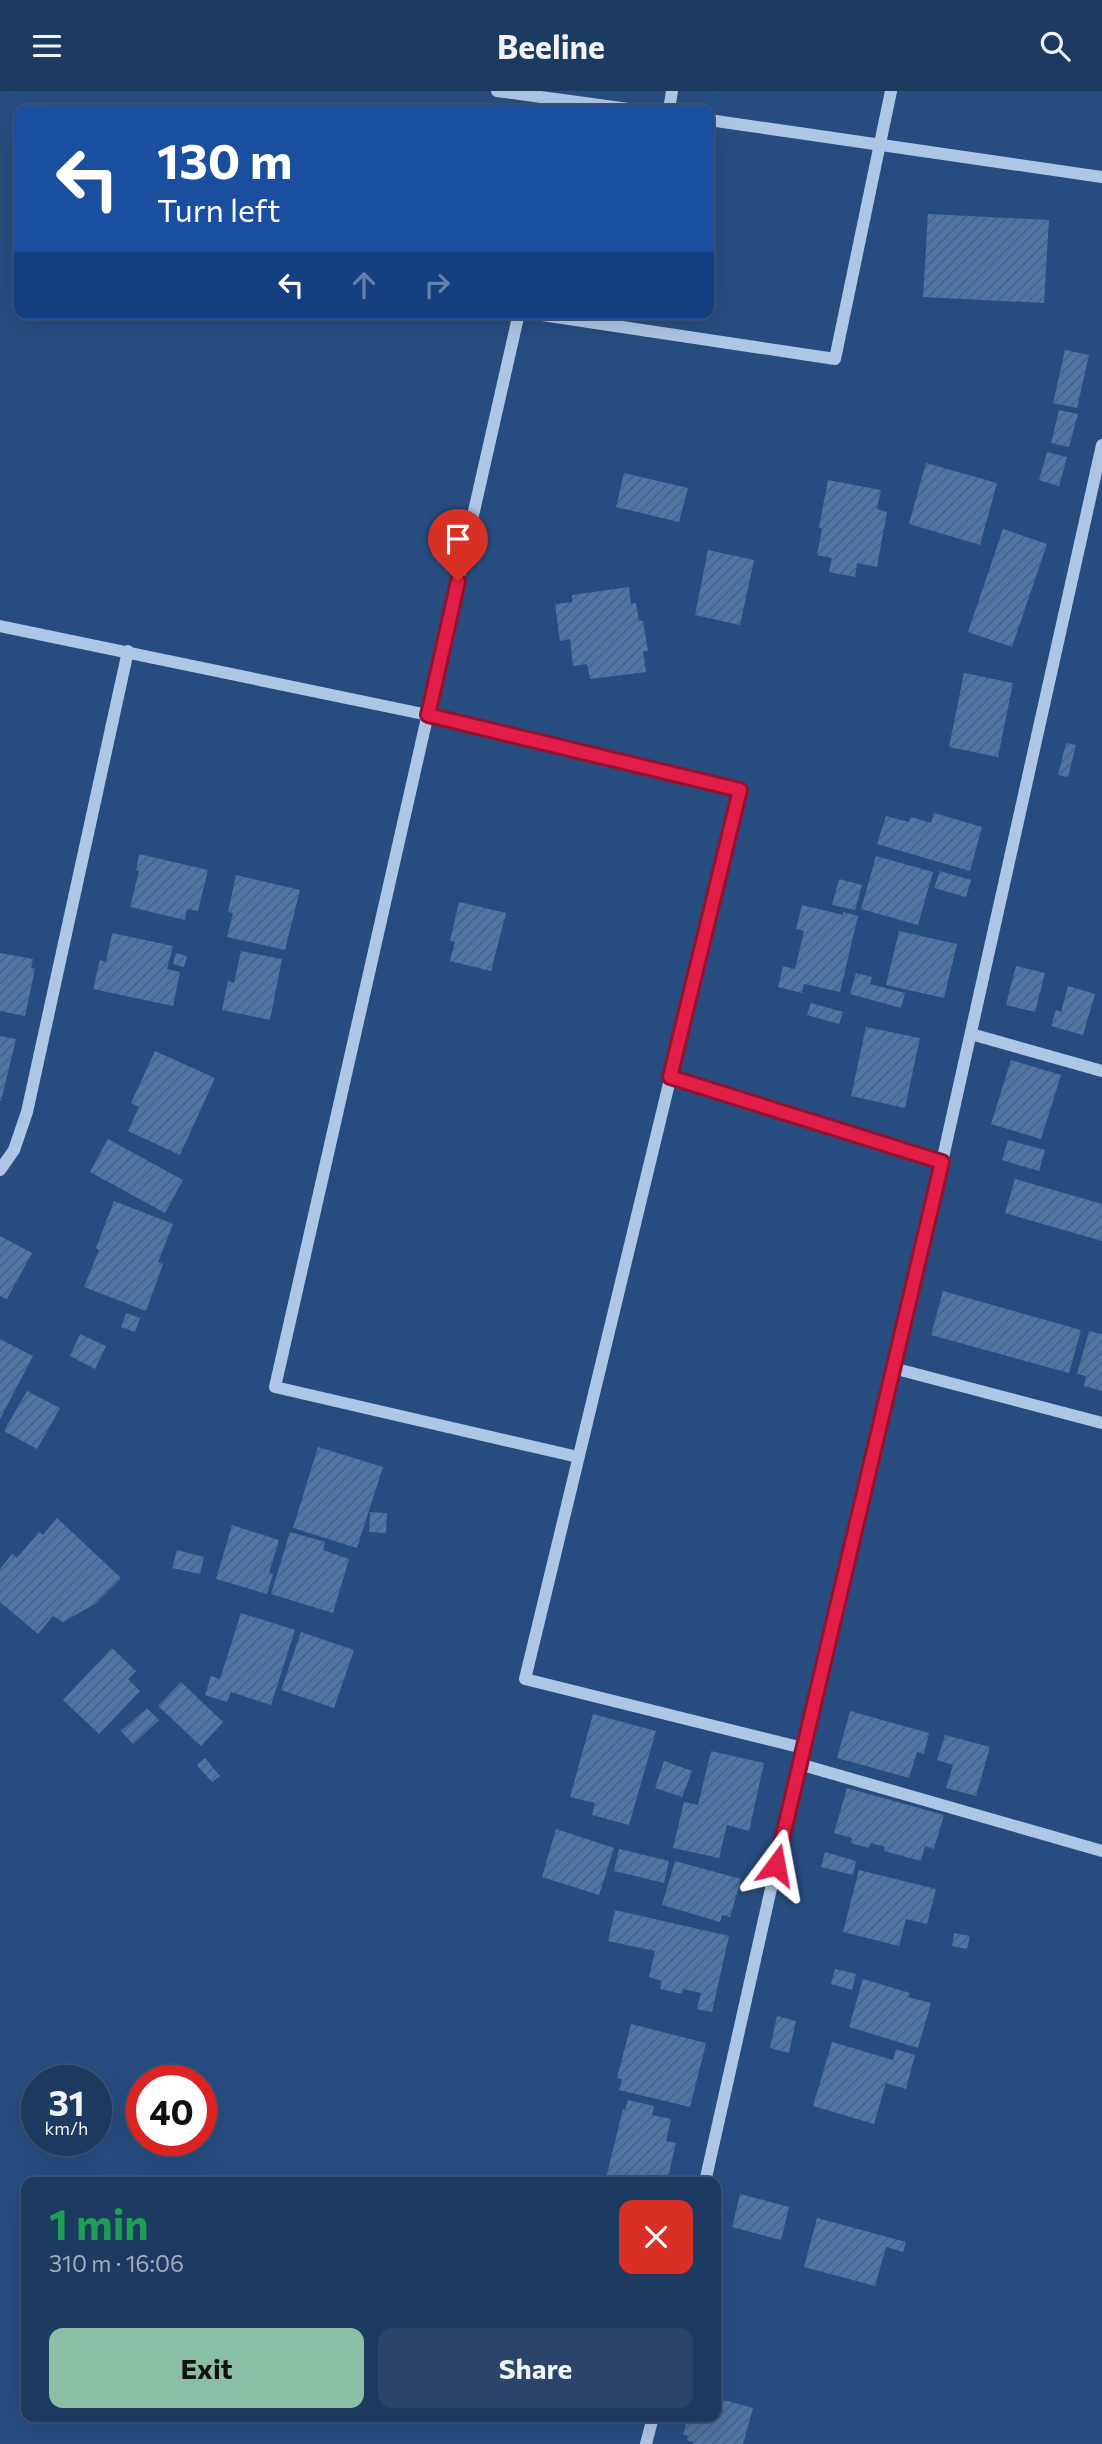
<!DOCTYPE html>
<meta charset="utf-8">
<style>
body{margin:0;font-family:Commissioner,sans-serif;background:#2a4569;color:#f1f3f6;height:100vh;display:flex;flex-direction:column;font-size:26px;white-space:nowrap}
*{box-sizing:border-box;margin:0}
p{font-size:23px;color:#a0adbd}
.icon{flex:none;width:38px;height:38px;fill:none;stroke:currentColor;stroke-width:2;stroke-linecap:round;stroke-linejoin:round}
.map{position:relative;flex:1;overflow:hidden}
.sheet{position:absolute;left:21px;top:2086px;width:700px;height:245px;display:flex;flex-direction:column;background:#1d3a60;border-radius:14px;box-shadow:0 7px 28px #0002,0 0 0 2px #3b5475}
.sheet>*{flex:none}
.top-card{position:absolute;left:14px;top:14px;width:700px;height:214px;border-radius:14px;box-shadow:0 7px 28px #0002,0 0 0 2px #3b5475;background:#1a4fa0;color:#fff;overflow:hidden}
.speed{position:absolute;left:21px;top:1974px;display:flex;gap:14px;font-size:35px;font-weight:700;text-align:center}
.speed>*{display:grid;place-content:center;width:91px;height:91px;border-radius:50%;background:#1d3a60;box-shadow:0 7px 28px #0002,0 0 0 2px #3b5475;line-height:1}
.speed small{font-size:18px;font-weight:400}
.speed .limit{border:10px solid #d22;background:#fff;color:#111}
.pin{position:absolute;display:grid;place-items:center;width:60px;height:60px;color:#fff;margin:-72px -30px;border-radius:50% 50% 50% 0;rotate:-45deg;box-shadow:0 0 7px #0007}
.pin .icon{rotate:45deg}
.me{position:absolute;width:77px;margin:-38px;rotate:13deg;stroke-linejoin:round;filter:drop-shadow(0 0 5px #0008)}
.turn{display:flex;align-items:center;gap:24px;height:147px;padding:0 28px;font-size:32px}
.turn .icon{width:91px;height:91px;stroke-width:2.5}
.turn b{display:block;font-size:49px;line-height:60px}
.lanes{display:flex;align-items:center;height:66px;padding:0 28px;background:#0003;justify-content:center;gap:35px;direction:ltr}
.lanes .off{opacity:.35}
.round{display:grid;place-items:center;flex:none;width:74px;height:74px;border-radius:14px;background:#2a4569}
.headline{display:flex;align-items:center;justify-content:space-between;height:119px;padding:0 28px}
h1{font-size:42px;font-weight:700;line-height:52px;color:#1e9e55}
.primary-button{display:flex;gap:14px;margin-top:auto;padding:14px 28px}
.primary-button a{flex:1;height:80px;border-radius:14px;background:#8abfa5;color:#111;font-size:28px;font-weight:700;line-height:80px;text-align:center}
.primary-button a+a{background:#2a4569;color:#f1f3f6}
header{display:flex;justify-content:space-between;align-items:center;height:91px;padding:0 28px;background:#1d3a60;font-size:32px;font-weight:700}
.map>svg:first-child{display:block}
.building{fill:url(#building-hatch)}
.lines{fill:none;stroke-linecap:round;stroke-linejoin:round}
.minor{stroke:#aec6e6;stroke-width:12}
.route-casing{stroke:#92132f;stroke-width:18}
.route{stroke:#e11d48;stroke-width:12}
</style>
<header><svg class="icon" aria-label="menu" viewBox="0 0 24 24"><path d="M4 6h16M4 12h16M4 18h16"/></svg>Beeline<svg class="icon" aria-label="search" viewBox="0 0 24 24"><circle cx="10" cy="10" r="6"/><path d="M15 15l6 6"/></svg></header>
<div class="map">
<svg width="1102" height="2353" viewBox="0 0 1102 2353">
<defs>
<pattern id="building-hatch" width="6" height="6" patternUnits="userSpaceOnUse" patternTransform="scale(1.75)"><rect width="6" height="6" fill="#4f76a8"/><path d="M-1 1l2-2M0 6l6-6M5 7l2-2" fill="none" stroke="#4e617a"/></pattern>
</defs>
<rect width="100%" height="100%" fill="#274d80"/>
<g class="building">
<path d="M928,123L1049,129L1044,212L923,206Z"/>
<path d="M1065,259L1089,264L1077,317L1053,312Z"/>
<path d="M1059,319L1078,323L1069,356L1051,352Z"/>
<path d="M1047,361L1067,366L1059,395L1039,389Z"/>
<path d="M926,372L997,392L980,454L909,433Z"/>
<path d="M624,382L688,397L679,431L616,416Z"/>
<path d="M828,389L881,399L877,418L887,421L877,476L857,472L855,486L829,481L832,467L817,464L822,438L819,436Z"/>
<path d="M1003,438L1047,453L1012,556L968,541Z"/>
<path d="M708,459L754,469L740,534L695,524Z"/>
<path d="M629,496L631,513L636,512L639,530H643L648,560H643L646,581L590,588L587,573L573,575L570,548L560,550L555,513L572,511V504Z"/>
<path d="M964,582L1013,592L998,666L949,656Z"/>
<path d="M1066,652L1076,654L1068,686L1058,684Z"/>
<path d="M934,722L982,736L970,780L877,753L886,725L909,731L911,726L931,732Z"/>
<path d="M139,763L208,779L198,820L187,818L185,829L130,816L139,780L136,779Z"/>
<path d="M876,765L933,781L918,834L861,818Z"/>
<path d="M940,780L971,789L966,806L934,797Z"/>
<path d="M236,784L300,799L285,859L227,846L233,822L228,821Z"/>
<path d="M839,788L862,794L855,819L832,814Z"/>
<path d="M459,811L506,822L491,880L450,870L455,851L450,850Z"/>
<path d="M802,814L843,824V821L858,825L840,901L804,893L802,902L778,896L783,875L795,878L804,840L796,838Z"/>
<path d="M899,840L957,853L944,907L886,894Z"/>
<path d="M112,842L173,855L167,878L180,881L173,915L93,898L100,869L106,871Z"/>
<path d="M241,860L282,868L270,929L222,919L228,890L234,892Z"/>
<path d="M0,862L33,868L31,877L35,878L25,925L0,920Z"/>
<path d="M176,862L187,865L184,876L173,873Z"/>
<path d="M1016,875L1045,882L1035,921L1006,914Z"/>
<path d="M856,882L872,886L870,893L905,902L901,917L850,903Z"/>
<path d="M1068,895L1095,903L1083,944L1051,935L1056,919L1061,921Z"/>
<path d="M811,912L843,921L839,933L807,924Z"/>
<path d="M866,936L920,947L905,1017L851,1005Z"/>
<path d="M0,945L16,948L1,1010H0Z"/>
<path d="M155,960L215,987L180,1064L128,1040L139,1016L131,1012Z"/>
<path d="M1011,969L1061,984L1041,1048L991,1033Z"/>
<path d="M108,1048L183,1089L165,1122L90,1081Z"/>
<path d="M1008,1049L1045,1059L1039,1080L1002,1069Z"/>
<path d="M1015,1088L1102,1113V1150L1005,1122Z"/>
<path d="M114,1110L173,1133L158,1171L163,1173L146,1220L84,1196L99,1159L96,1157Z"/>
<path d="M0,1145L32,1162L7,1208L0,1205Z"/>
<path d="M943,1200L1081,1239L1069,1282L931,1244Z"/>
<path d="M126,1222L140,1227L135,1241L121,1236Z"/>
<path d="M1089,1240L1102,1243V1300L1084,1295L1086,1285L1077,1283Z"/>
<path d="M80,1243L106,1255L95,1278L70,1265Z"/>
<path d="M0,1248L33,1265L0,1328Z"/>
<path d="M27,1300L60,1317L37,1358L4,1340Z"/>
<path d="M318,1356L383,1376L357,1457L293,1437Z"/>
<path d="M370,1421L387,1422L386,1442L369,1441Z"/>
<path d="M57,1427L121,1487L95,1513L63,1531L53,1525L38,1543L0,1511V1478L12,1463L17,1467L39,1441L43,1444Z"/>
<path d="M232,1434L279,1449L269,1482L273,1483L267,1503L216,1488Z"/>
<path d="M290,1441L325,1451L323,1459L349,1468L333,1522L271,1503Z"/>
<path d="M177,1459L204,1466L200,1483L172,1477Z"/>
<path d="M241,1522L295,1539L271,1614L231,1601L227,1611L205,1604L211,1585L220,1588Z"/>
<path d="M301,1541L354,1559L334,1617L281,1599Z"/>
<path d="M112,1557L136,1580L128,1588L140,1600L99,1643L63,1609Z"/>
<path d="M181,1591L223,1631L201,1655L158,1615Z"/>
<path d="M147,1617L159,1629L133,1653L121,1640Z"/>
<path d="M850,1620L929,1642L924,1663L917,1661L909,1687L837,1667Z"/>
<path d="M593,1623L656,1640L629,1734L592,1724L595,1712L570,1706Z"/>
<path d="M945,1644L990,1656L976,1705L946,1697L953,1674L937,1669Z"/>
<path d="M711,1660L764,1672L749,1740L727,1734L719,1767L673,1757L684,1711L698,1714Z"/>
<path d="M205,1667L220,1685L212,1691L197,1674Z"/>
<path d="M664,1670L692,1680L682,1706L655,1697Z"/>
<path d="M847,1697L944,1724L934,1758L925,1755L921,1770L884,1760L885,1756L871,1752L869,1757L851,1752L852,1747L834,1742Z"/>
<path d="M556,1738L614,1757L599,1804L542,1786Z"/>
<path d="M619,1758L669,1770L664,1792L614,1780Z"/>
<path d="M825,1761L856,1770L853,1784L821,1776Z"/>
<path d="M675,1770L741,1788L730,1826L722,1824L720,1831L662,1814Z"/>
<path d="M859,1779L936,1798L927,1833L906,1828L899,1855L843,1841Z"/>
<path d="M615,1819L729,1845L712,1921L697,1918L701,1902L683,1898L682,1903L660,1898L662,1890L649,1886L655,1860L608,1850Z"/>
<path d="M954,1842L970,1845L967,1858L952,1855Z"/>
<path d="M835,1878L856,1883L852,1899L831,1893Z"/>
<path d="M863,1888L910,1902L908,1906L931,1912L918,1957L849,1936Z"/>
<path d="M777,1925L796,1930L789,1962L770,1957Z"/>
<path d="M631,1933L706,1952L690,2016L619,1999L622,1988L617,1987Z"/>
<path d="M832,1951L893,1969L896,1958L915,1964L906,1998L886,1992L874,2033L813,2015Z"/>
<path d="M628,2009L654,2015L652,2024L671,2028L666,2050L676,2052L667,2091H624L606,2087L623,2018L625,2019Z"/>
<path d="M740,2103L789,2116L781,2149L732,2136Z"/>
<path d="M817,2127L906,2151L903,2161L886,2156L875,2195L804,2176Z"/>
<path d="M716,2307L753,2317L743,2353H693V2351L687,2349L688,2345L683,2343L688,2326H716Z"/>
</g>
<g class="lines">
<g class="minor">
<path d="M497,0L636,19"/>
<path d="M669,19L672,0"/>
<path d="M709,29L1102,86"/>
<path d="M519,222L275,1296L578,1366"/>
<path d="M529,222L835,268L891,0"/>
<path d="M0,535L428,624L740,699L525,1588L803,1657"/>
<path d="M971,943L1102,980"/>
<path d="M670,986L942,1071"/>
<path d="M0,1079L14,1059L27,1021L128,560"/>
<path d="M893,1277L1102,1332"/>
<path d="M799,1673L1102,1760"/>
<path d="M705,2091L799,1673L942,1071L1102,354"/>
<path d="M646,2353L653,2326"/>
</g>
</g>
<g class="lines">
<defs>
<path id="route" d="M458,490L428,624L740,699L670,986L942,1071L776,1774"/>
</defs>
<use href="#route" class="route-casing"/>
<use href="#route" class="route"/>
</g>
</svg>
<div class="speed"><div>31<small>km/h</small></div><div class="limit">40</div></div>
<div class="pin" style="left:458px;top:490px;background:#d93025"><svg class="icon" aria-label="arrive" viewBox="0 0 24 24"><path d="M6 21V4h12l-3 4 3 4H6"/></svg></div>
<svg class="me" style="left:776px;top:1774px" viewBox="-20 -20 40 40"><path d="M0-17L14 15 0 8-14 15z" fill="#e11d48" stroke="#fff" stroke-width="4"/></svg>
<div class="top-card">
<div class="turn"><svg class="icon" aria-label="left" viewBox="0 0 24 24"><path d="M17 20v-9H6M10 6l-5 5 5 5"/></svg><div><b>130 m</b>Turn left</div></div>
<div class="lanes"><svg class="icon" aria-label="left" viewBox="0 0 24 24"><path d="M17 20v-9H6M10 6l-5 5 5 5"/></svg><svg class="icon off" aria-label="ahead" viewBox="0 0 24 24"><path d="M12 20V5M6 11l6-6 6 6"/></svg><svg class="icon off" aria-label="right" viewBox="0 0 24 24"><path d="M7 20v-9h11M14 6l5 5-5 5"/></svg></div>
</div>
<section class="sheet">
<div class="headline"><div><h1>1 min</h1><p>310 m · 16:06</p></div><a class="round" style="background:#d93025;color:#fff"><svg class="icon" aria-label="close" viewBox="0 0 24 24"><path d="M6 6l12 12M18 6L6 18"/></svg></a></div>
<div class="primary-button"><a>Exit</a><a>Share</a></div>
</section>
</div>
